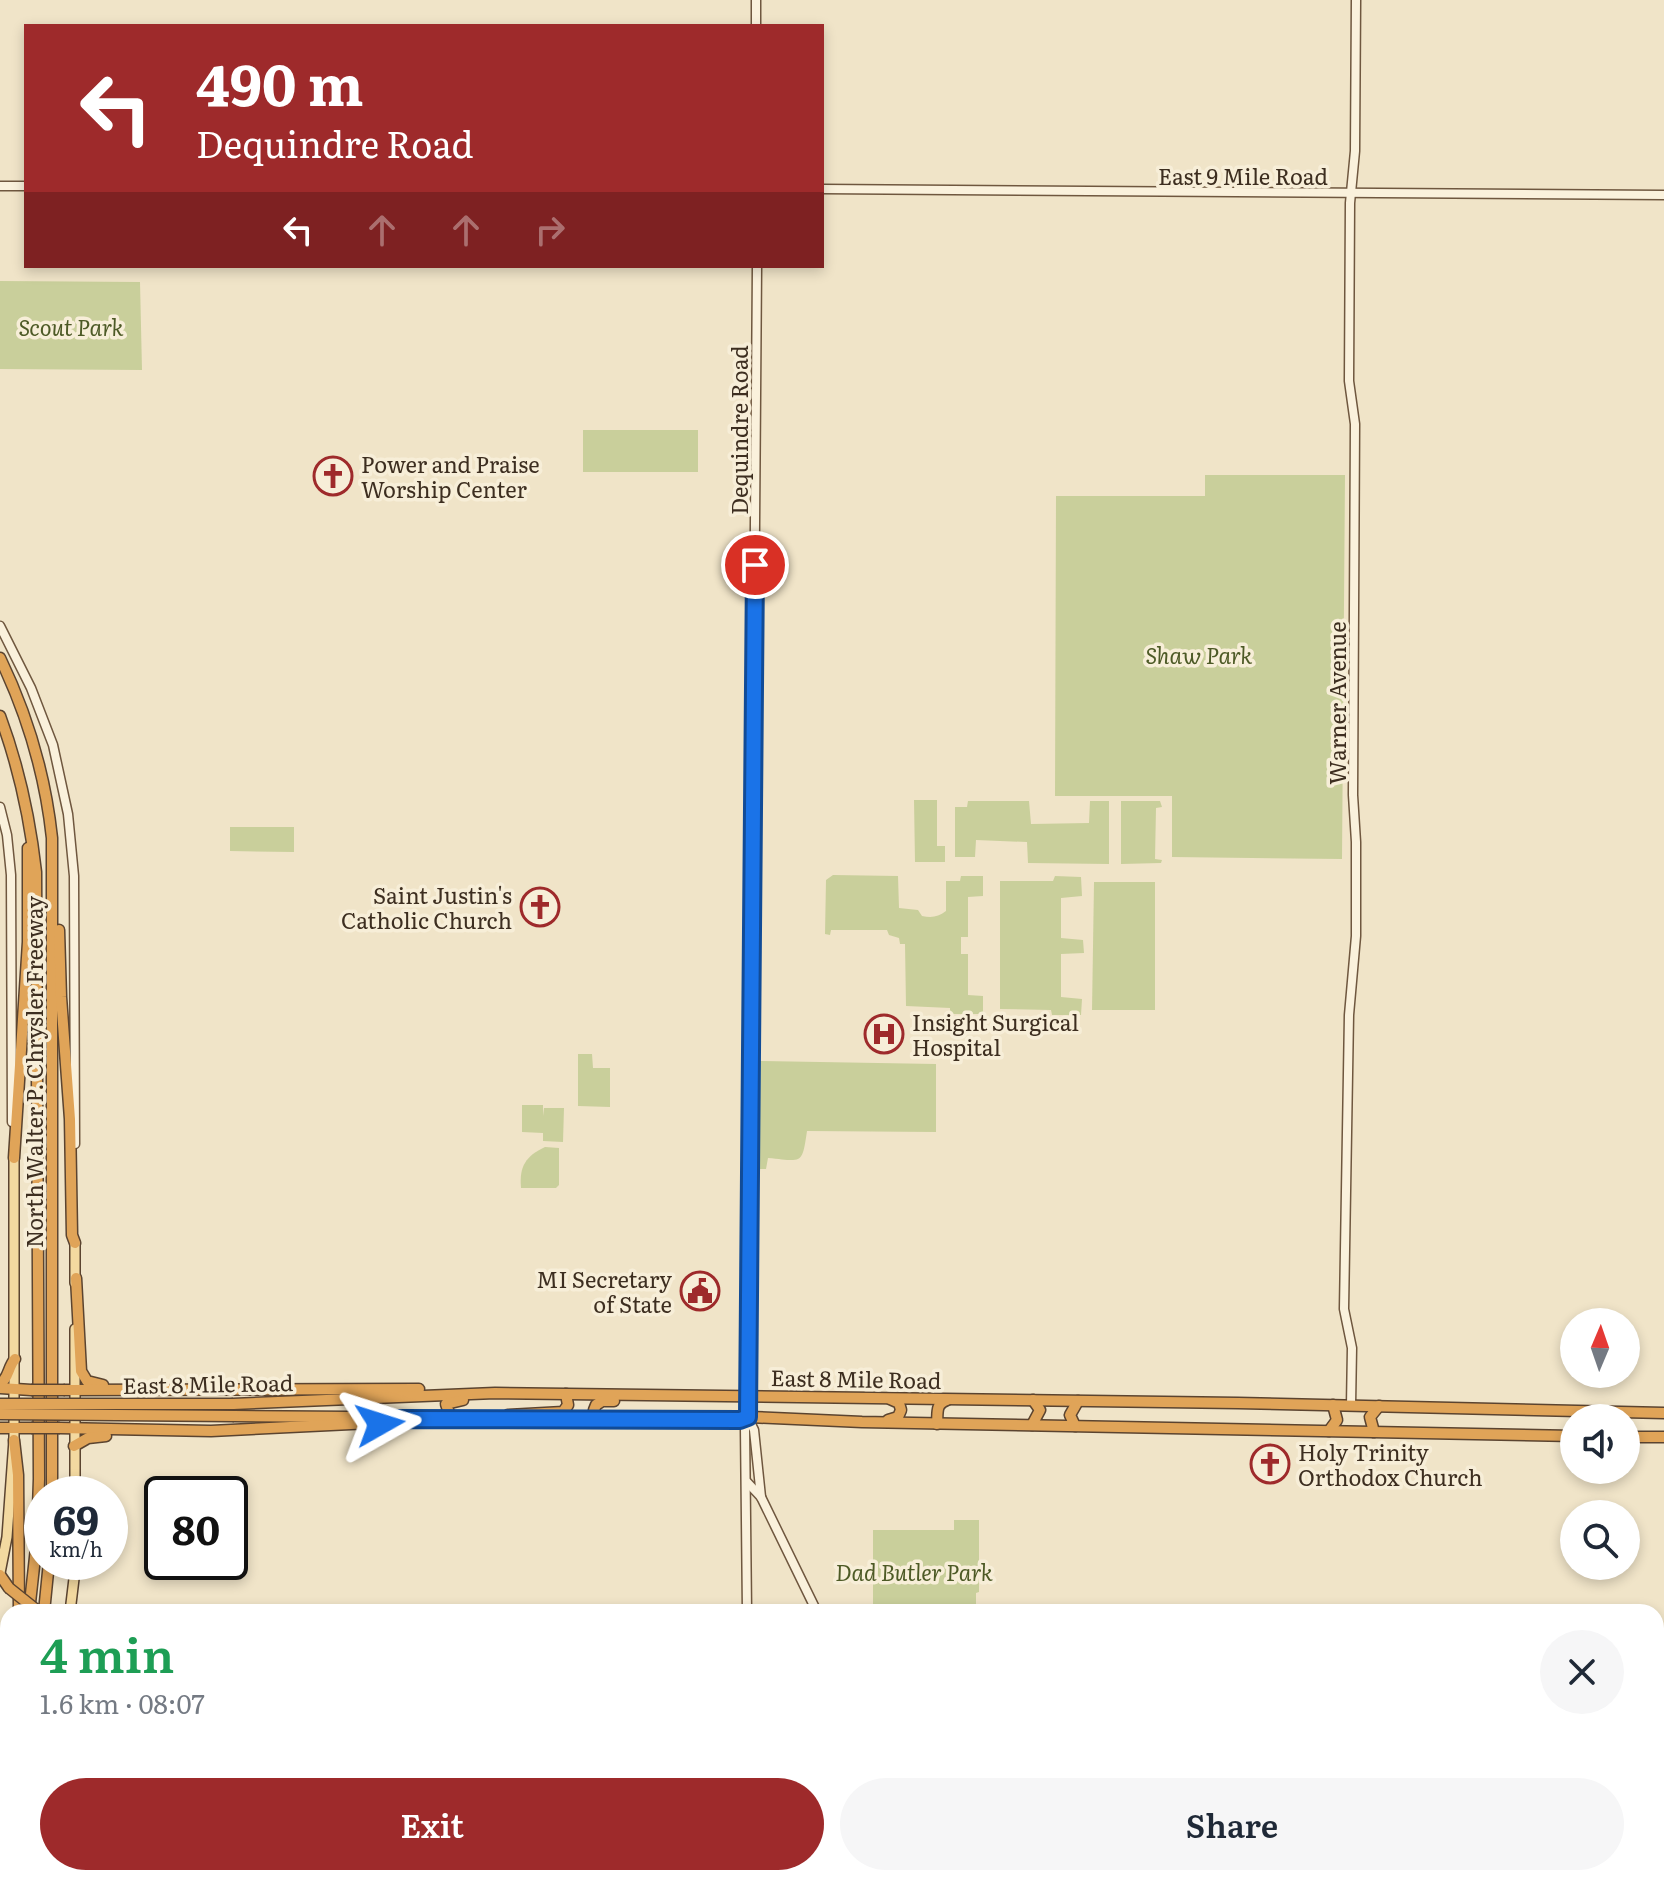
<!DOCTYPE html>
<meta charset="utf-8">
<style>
body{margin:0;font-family:Literata,serif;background:#f6f6f7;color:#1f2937;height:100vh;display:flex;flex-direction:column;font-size:30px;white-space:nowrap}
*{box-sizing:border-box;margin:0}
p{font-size:26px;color:#747a83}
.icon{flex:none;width:44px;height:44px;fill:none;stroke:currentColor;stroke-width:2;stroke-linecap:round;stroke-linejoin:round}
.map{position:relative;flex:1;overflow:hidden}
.drawer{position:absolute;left:0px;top:1604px;width:1664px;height:282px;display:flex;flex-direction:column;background:#fff;border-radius:24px 24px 0 0;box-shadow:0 4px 12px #0003}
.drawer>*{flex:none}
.banner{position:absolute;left:24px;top:24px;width:800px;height:244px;border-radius:0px;box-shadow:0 4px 12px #0003;background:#9e2a2b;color:#fff;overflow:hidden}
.needle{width:52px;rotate:2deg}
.fabs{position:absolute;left:1560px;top:1308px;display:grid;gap:16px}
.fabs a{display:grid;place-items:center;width:80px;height:80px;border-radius:50%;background:#fff;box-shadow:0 4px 12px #0003;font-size:40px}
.speed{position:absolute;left:24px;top:1476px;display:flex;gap:16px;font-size:40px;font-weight:700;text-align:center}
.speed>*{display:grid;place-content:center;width:104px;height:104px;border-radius:50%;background:#fff;box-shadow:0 4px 12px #0003;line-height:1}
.speed small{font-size:20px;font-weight:400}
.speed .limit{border:4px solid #111;border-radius:12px;background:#fff;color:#111}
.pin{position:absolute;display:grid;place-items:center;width:68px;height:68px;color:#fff;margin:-34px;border:4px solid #fff;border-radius:50%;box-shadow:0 2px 8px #0007}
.me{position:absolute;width:88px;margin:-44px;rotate:84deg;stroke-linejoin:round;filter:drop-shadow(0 0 6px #0008)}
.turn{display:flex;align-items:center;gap:28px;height:168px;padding:0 40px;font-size:36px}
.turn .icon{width:104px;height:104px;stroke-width:2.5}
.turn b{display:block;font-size:56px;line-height:68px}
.lanes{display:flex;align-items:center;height:76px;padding:0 40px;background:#0003;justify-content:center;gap:40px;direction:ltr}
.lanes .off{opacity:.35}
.round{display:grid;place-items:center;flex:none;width:84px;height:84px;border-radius:42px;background:#f6f6f7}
.head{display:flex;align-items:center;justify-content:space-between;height:136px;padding:0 40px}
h1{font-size:48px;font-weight:600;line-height:60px;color:#1e9e55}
.button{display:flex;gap:16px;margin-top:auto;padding:16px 40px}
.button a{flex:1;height:92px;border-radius:48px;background:#9e2a2b;color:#fff;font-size:32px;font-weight:600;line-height:92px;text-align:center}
.button a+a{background:#f6f6f7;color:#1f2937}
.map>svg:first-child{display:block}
.green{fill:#c9cf9b}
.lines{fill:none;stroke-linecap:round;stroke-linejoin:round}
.secondary-casing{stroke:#6f573f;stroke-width:11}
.primary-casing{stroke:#5b4430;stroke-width:12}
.highway-casing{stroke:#5b4430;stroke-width:13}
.secondary{stroke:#faf1dc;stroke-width:8}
.primary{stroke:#f3d9a0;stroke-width:9}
.highway{stroke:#e0a458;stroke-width:10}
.highway-bridge-casing{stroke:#5b4430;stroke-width:13;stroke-linecap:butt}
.highway-bridge{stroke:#e0a458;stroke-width:10}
.route-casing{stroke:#114b97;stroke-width:20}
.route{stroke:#1a73e8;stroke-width:14}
.labels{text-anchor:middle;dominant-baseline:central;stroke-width:7;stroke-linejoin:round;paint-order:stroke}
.street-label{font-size:22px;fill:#3d2e20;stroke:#f7eed8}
.park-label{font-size:22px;font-style:italic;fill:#4d5a26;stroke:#f7eed8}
.poi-label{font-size:22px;fill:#3d2e20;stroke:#f7eed8;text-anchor:start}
</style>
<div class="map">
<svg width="1664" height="1885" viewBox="0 0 1664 1885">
<rect width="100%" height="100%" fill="#f0e4c8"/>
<g class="green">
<path d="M0,281L140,282L142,370L0,369Z"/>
<rect x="583" y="430" width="115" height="42"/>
<path d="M1205,475H1345L1342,859L1172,857V796H1055L1056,496H1205Z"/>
<path d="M914,800H937V846H945V862H915Z"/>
<path d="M968,801H1029L1031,824L1089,823L1090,801H1109V864L1028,863L1027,842L976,840L975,857H955V807H967Z"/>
<path d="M1121,801H1160L1162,807L1156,808L1155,859L1162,860L1161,863L1121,864Z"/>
<path d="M230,827H294V852L230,851Z"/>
<path d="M833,875L898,876L899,908L918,910L922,916C932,918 938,917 946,911V881H960L961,876H983V896L968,897V937H961V954H968V995L983,996V1014H950V1008L906,1006L905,944H900L899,938L889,935L887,930H831L830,935L825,934L826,880Z"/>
<path d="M1055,876L1081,877L1082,896L1061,898V938L1083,940L1084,953L1061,954V997L1082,999L1081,1015H1052L1051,1010L1000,1009V881H1053Z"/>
<path d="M1094,882H1155V1010H1092Z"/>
<path d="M578,1054H592L593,1068H610V1107L578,1106Z"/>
<path d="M759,1061L936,1064V1132L807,1131C802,1166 802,1161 768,1158L766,1169H757Z"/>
<path d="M522,1105H543V1116L544,1108H564L563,1142L543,1141V1133L522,1132Z"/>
<path d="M545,1147L559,1148V1185L556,1188H521C519,1166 526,1156 545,1147Z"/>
<path d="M954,1520H979V1592L976,1593V1612H873V1530H954Z"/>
</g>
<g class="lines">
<defs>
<g id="secondary">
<path d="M756,26V0"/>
<path d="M0,186H26"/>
<path d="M822,189L1664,195"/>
<path d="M0,626L31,688L53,745L68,814L74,876L75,1144"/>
<path d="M0,807L7,835L11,875L12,1122"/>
<path d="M1351,1405L1352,1348L1344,1309L1349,1015L1356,936V842L1353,795L1355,424L1349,381L1350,203L1355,151L1356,0"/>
<path d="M748,1418L754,1430L761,1497"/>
<path d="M747,1482L761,1497L817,1612"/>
<path d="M747,1612L745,1428L748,1417L757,266"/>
<path d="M946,1878L950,1885"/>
<path d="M49,1885V1878"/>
<path d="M746,1885V1878"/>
</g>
<g id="primary">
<path d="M75,1283V1243"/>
<path d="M75,1329V1494"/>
<path d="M0,1573L7,1537L14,1440V1158"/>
<path d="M70,1612L76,1562"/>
</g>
<g id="highway">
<path d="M0,658C28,716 45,773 52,838V1494"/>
<path d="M0,716C19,767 30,819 36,872L39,1479L37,1539L29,1612"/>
<path d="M59,930L61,997L70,1119L72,1235L75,1243"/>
<path d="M14,1158L28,942V848"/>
<path d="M76,1278L81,1371L87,1381L103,1385"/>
<path d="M0,1384C9,1378 8,1367 15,1359"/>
<path d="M0,1388L31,1390"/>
<path d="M65,1390L419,1389"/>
<path d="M233,1404L495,1393L1238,1403L1664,1413"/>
<path d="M508,1415L563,1412L568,1405L566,1394"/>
<path d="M234,1416L740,1420L750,1417L862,1422L1574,1436"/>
<path d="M451,1419L446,1404L463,1400"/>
<path d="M597,1420L594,1410L596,1405L602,1401H614"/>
<path d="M888,1420L898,1417L901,1410L899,1403L890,1399"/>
<path d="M937,1424C938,1413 935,1404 947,1400"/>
<path d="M1032,1425L1040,1410L1033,1400"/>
<path d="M1075,1426L1070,1415L1078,1401"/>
<path d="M0,1428H31"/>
<path d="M60,1428L211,1431L392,1422"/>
<path d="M1329,1431L1337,1420L1333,1405"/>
<path d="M1374,1432L1370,1417L1379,1406"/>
<path d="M1626,1437H1664"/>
<path d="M14,1440L18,1475L19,1612"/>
<path d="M74,1446L88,1438L106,1436"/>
<path d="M0,1575L9,1588"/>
<path d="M44,1612L49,1562"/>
<path d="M4,1885L8,1764"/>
<path d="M20,1885V1878"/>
<path d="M36,1885L37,1878"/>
</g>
</defs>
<use href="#secondary" class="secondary-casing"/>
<use href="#primary" class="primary-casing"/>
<use href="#highway" class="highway-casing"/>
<use href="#secondary" class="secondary"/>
<use href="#primary" class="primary"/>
<use href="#highway" class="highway"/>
<defs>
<g id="highway-bridge">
<path d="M31,1390H65"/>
<path d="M0,1404H233"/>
<path d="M0,1414L234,1416"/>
<path d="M31,1428H60"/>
<path d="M9,1588L39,1612"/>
</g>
</defs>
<use href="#highway-bridge" class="highway-bridge-casing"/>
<use href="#highway-bridge" class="highway-bridge"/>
</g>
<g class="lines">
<defs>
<path id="route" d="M380,1424L398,1419L740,1420L748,1417L755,565"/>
</defs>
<use href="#route" class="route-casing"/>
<use href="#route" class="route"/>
</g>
<defs>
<symbol id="church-ring" viewBox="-11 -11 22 22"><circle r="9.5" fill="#f7eed8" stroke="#9e2a2b" stroke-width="1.5"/><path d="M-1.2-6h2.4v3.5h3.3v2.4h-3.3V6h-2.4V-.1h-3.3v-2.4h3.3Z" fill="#9e2a2b"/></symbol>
<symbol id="hospital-ring" viewBox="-11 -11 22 22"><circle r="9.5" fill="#f7eed8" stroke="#9e2a2b" stroke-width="1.5"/><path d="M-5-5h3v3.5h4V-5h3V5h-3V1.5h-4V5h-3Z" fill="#9e2a2b"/></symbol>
<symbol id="civic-ring" viewBox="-11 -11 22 22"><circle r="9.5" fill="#f7eed8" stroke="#9e2a2b" stroke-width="1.5"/><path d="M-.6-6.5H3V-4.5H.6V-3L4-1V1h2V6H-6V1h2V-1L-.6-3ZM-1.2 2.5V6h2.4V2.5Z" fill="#9e2a2b"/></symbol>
</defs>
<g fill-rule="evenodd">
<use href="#church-ring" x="311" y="454" width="44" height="44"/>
<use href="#church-ring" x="518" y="885" width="44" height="44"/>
<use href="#hospital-ring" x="862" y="1012" width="44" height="44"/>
<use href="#civic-ring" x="678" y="1269" width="44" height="44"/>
<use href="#church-ring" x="1248" y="1442" width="44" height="44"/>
</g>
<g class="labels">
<g class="street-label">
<text x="1243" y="175">East 9 Mile Road</text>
<text transform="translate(738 430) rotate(-90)">Dequindre Road</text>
<text transform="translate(1336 703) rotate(-90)">Warner Avenue</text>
<text transform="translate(33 1072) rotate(-90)">North Walter P. Chrysler Freeway</text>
<text transform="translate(856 1378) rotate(1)">East 8 Mile Road</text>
<text transform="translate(208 1383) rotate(-1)">East 8 Mile Road</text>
</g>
<g class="park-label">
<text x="71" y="326">Scout Park</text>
<text x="1199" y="654">Shaw Park</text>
<text x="914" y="1571">Dad Butler Park</text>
</g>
<g class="poi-label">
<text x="361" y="463">Power and Praise<tspan x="361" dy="25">Worship Center</tspan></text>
<text x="512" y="894" text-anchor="end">Saint Justin's<tspan x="512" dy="25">Catholic Church</tspan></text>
<text x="912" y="1021">Insight Surgical<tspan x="912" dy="25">Hospital</tspan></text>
<text x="672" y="1278" text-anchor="end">MI Secretary<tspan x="672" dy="25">of State</tspan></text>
<text x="1298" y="1451">Holy Trinity<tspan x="1298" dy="25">Orthodox Church</tspan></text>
</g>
</g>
</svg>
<div class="fabs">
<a><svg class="needle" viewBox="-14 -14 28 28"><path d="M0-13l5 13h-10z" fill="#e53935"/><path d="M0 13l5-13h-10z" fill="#747a83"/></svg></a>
<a><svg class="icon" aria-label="sound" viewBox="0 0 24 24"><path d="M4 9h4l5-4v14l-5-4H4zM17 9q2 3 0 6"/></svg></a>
<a><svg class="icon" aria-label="search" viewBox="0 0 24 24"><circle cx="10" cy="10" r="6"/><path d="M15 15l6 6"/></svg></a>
</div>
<div class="speed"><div>69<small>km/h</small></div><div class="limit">80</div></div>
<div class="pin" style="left:755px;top:565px;background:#d93025"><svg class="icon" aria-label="arrive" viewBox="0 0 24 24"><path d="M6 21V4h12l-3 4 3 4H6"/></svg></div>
<svg class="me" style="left:380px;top:1424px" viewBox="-20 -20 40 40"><path d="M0-17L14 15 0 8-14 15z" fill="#1a73e8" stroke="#fff" stroke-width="4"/></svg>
<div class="banner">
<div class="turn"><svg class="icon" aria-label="left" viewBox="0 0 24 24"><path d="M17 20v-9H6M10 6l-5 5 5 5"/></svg><div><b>490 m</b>Dequindre Road</div></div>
<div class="lanes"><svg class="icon" aria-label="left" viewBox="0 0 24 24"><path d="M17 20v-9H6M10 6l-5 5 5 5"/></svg><svg class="icon off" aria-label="ahead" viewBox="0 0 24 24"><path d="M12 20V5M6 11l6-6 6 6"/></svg><svg class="icon off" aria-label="ahead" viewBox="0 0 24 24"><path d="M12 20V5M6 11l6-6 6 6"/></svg><svg class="icon off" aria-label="right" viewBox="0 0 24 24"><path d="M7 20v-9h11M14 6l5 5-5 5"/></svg></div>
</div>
<section class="drawer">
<div class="head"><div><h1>4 min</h1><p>1.6 km · 08:07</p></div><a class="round"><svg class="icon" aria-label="close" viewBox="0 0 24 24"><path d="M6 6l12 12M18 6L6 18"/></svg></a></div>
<div class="button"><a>Exit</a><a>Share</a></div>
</section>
</div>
